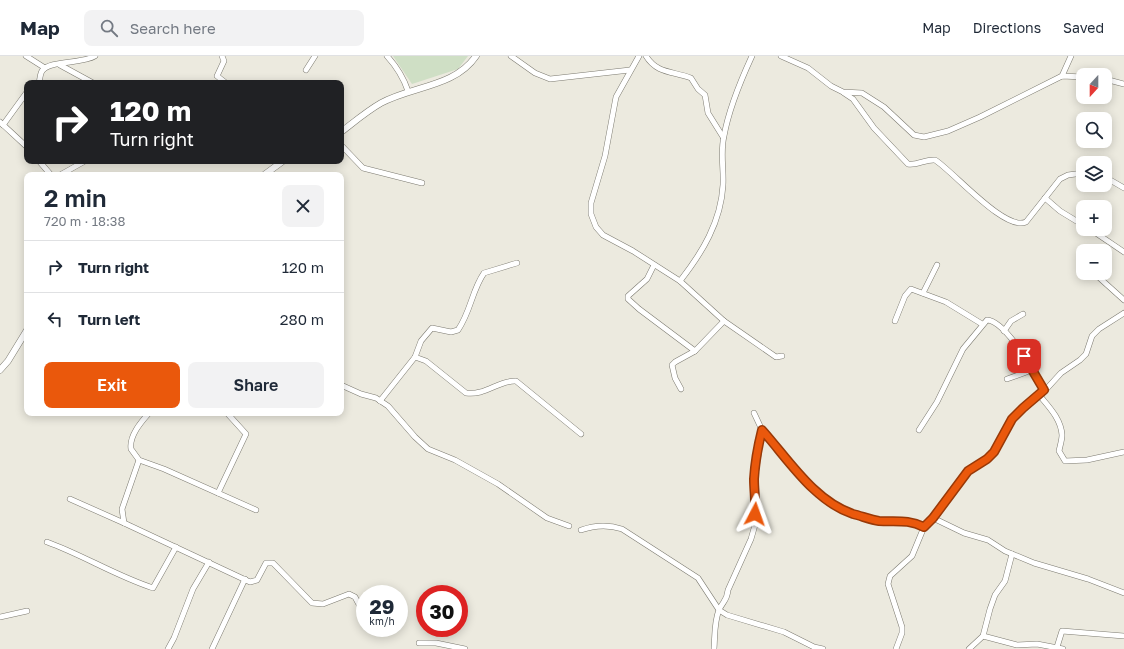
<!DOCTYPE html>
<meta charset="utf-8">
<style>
body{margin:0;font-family:"Golos Text",sans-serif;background:#f2f2f3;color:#1f2937;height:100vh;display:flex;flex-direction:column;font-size:15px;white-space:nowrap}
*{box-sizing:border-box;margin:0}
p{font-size:13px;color:#747a83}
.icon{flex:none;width:22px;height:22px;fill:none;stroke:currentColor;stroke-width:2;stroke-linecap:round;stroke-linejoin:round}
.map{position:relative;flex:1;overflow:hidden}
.side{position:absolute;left:24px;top:116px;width:320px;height:244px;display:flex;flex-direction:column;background:#fff;border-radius:8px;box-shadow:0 2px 10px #0003}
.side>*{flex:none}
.hud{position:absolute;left:24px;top:24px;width:320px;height:84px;border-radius:8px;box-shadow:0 2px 10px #0003;background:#202124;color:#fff;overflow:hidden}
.needle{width:26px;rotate:201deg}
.tools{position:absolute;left:1076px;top:12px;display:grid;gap:8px}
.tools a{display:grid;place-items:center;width:36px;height:36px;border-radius:8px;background:#fff;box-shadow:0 2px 10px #0003;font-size:20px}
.speed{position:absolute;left:356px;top:529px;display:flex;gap:8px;font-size:20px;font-weight:700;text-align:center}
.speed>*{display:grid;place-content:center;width:52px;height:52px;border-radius:50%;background:#fff;box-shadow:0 2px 10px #0003;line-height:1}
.speed small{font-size:10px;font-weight:400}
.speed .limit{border:6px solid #d22;background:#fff;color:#111}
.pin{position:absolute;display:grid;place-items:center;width:34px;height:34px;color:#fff;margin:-17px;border-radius:8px;box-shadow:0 2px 6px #0006}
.me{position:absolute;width:44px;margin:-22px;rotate:4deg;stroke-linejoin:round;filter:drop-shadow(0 0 3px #0008)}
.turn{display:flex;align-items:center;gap:14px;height:84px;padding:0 20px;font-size:18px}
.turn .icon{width:52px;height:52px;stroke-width:2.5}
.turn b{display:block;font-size:28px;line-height:34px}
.round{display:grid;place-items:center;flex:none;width:42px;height:42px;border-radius:8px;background:#f2f2f3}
.summary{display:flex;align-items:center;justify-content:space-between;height:68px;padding:0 20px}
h1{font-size:24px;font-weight:600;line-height:30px}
.button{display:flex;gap:8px;margin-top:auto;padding:8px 20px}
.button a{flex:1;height:46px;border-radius:8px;background:#ea580c;color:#fff;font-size:16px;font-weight:600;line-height:46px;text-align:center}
.button a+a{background:#f2f2f3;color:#1f2937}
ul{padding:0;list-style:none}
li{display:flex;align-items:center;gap:12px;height:52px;padding:0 20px;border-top:1px solid #e0e1e3}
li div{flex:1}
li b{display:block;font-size:15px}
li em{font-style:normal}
header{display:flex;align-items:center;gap:24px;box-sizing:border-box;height:56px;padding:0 20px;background:#fff;border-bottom:1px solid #e0e1e3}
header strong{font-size:19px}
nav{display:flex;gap:22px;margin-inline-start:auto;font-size:14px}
.search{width:280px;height:36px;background:#f2f2f3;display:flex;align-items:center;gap:10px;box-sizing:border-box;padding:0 14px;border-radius:8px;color:#747a83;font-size:15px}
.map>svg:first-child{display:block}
.green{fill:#cfdfc5}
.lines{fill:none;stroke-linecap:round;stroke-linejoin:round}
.minor-casing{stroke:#7c7a70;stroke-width:6}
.tertiary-casing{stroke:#7c7a70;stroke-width:7}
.minor{stroke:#fff;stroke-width:5}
.tertiary{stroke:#fff;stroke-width:6}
.route-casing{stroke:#983908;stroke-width:10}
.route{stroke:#ea580c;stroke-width:7}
</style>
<header>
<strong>Map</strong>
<div class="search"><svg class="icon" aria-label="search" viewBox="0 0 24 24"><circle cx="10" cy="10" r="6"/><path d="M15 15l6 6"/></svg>Search here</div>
<nav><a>Map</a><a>Directions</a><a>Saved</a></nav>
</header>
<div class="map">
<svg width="1124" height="593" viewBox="0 0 1124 593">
<rect width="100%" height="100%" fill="#eceadf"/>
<path class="green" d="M393,0H468L458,13L412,28Z"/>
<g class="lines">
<defs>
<g id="minor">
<path d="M26,0L45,12"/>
<path d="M222,0L224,5L217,20L226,27"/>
<path d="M387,0C397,11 403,20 408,35"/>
<path d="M511,0L535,17L550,23L630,14"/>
<path d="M639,0L616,41L605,100L591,147V158L596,171L603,179L633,195L680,225L724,265L776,301L782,300"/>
<path d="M646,0C657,18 673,15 691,22L698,33L705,39L708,57L723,81"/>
<path d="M781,0L808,12L831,30L843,36L862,37L884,51L914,79L924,81L948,75L980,61L1062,20L1083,21"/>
<path d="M60,9L93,27"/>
<path d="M306,14L315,0"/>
<path d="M1062,20L1071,0"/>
<path d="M1105,23L1124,28"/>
<path d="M39,27C40,23 40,18 42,15C49,4 83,8 95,0"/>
<path d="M844,37L853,43L874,72L908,108C916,110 926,103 935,104C953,115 1005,176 1026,166L1060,123L1068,119L1083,117"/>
<path d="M0,66L27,91"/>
<path d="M3,69L27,36"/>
<path d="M341,89L363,112L422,127"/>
<path d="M39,105L51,119"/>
<path d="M60,119L85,105"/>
<path d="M1105,121L1124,132"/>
<path d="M1045,142L1060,155L1083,169"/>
<path d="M1090,173L1124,196"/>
<path d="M654,209L647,223L628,240V243L639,253L695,295"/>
<path d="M1094,217L1124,244"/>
<path d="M680,225C702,197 721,166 723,129C724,113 720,97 724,80C729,52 740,26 752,0"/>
<path d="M923,237L937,209"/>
<path d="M895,265L905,240L911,233L946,246L982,268"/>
<path d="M1004,275L1011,265L1023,258"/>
<path d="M415,301L421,285L432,272L451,276L458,274C471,255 472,234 484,217L517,207"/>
<path d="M1007,323L1032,314"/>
<path d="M341,329L361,338L376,342L388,350L415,381L428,393L455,404L498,428L547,462L569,470"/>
<path d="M681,333L675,322L672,309L675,306L695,295L724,265"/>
<path d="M1040,340C1049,351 1061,363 1062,379C1062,384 1060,390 1059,395L1065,405L1087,404L1124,396"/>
<path d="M380,345L415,301L426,305L466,337C485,340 499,324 516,325L581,378"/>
<path d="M149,357C141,366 129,380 131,393L139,404L164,413L256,454"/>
<path d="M754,357L762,374L808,427L828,445L852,458L878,465H907L924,471"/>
<path d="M919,374L937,346L963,293L987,264C1006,265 1036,318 1044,334"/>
<path d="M139,404L122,453L124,467L250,526L257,524L266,507H273L312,547L323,548L349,538L355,541L362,554"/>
<path d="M218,437L246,378L227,357"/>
<path d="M70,443L124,467"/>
<path d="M933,462L964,477L988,484L1005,495L1034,507L1088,523L1124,537"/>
<path d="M581,474C595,469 607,468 622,473L698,522L719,554L727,559L784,576L814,591L823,593"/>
<path d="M47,486C83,499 116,520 153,532L176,491"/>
<path d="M0,561L27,555"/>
<path d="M983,580L1017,589L1037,588L1063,593"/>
<path d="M419,587H436L465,593"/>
<path d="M1057,591L1062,575L1124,580"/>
<path d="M168,593L174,582L193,533L209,506"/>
<path d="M212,593L245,523"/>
<path d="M714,593C715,580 714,566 719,554C723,545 727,545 728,534L751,483L755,469L756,440L755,422L762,374"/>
<path d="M896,593L902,577V571L888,528L890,520L912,500L924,471L968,415L987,403L994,396L1012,363L1023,352L1040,340L1061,317L1080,304L1086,298L1092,280L1099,273L1124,257"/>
<path d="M969,593L983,580L990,553L995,539L1005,525L1012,498"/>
</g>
<g id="tertiary">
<path d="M341,76C354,66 367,55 381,47C412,30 455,31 476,0"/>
<path d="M264,119L283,105"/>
<path d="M0,314L8,305L27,274"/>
</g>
</defs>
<use href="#minor" class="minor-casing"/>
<use href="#tertiary" class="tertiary-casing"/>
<use href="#minor" class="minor"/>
<use href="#tertiary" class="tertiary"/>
</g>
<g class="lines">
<defs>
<path id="route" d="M755,458C756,445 754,435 754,423C755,407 758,390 762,374C788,403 814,445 853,458C861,460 872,464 879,465C896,466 908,463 924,471L933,462L968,415L987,403L994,396L1012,363L1023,352L1044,334L1024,300"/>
</defs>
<use href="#route" class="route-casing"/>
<use href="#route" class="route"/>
</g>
</svg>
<div class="tools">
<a><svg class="needle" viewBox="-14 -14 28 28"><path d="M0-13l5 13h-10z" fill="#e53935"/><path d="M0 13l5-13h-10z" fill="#747a83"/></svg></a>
<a><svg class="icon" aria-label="search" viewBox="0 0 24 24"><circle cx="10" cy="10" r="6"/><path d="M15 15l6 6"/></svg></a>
<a><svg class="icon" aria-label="layers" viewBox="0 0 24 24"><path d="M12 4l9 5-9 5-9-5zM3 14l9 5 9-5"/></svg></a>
<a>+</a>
<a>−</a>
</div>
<div class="speed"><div>29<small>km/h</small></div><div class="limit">30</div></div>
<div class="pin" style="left:1024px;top:300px;background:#d93025"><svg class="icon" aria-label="arrive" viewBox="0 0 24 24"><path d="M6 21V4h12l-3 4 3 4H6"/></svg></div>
<svg class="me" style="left:755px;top:458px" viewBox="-20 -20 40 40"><path d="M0-17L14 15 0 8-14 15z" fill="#ea580c" stroke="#fff" stroke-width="4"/></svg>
<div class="hud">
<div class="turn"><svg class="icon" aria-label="right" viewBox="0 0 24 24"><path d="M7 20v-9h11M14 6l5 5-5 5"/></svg><div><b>120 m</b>Turn right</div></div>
</div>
<section class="side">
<div class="summary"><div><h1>2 min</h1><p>720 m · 18:38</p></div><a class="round"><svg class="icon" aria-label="close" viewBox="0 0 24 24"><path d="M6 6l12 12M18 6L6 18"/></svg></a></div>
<ul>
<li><svg class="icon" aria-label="right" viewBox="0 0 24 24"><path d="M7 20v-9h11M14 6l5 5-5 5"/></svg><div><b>Turn right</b></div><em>120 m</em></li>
<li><svg class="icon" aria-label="left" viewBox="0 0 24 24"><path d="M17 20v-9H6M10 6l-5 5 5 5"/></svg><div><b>Turn left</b></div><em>280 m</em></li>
</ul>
<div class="button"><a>Exit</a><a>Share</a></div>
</section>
</div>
